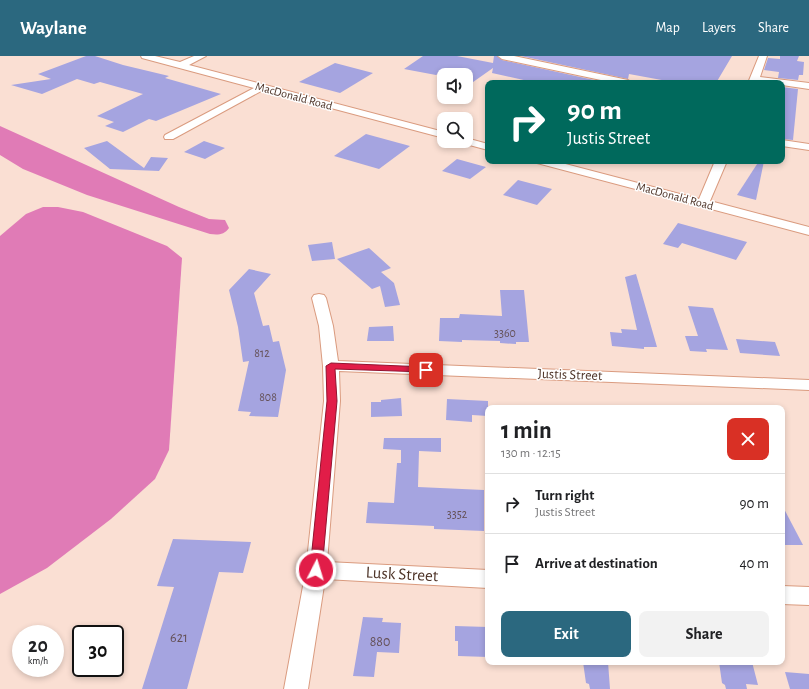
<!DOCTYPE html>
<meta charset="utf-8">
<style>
body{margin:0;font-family:"Alegreya Sans",sans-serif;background:#f2f2f2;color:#202124;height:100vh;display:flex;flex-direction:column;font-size:15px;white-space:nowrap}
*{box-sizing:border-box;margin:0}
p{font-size:13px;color:#757577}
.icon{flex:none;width:22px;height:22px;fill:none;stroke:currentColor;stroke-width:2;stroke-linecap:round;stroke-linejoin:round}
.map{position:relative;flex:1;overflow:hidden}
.panel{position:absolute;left:485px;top:349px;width:300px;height:260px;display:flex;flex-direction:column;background:#fff;border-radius:8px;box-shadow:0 2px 6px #0003}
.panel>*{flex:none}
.hud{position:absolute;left:485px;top:24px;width:300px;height:84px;border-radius:8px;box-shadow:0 2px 6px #0003;background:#00695c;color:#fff;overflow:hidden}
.controls{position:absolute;left:437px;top:12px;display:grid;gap:8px}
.controls a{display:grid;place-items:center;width:36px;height:36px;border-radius:8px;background:#fff;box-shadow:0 2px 6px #0003;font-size:20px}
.speed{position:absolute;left:12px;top:569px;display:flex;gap:8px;font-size:20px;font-weight:700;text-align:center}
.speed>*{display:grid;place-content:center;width:52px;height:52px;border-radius:50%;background:#fff;box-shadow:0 2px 6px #0003;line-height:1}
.speed small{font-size:10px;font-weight:400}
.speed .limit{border:2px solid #111;border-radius:6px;background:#fff;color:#111}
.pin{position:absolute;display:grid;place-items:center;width:34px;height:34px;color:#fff;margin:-17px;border-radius:8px;box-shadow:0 2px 6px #0006}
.me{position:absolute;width:44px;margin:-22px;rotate:5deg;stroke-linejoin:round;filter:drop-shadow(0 0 3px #0008)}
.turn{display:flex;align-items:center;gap:14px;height:84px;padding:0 16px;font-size:18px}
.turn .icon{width:52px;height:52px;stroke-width:2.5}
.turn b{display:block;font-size:28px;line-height:34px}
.round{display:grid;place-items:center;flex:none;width:42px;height:42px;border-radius:8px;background:#f2f2f2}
.headline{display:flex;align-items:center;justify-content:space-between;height:68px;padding:0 16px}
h1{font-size:24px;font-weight:700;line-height:30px}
.button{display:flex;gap:8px;margin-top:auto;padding:8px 16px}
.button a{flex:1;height:46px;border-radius:8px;background:#2b687f;color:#fff;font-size:16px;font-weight:700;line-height:46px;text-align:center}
.button a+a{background:#f2f2f2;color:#202124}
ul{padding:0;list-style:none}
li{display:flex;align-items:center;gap:12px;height:60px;padding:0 16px;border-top:1px solid #e0e0e0}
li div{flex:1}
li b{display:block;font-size:15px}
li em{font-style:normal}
header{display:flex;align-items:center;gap:24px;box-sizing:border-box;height:56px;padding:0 20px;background:#2b687f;color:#fff}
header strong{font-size:19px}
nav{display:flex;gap:22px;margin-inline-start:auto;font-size:14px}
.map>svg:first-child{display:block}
.water{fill:#e07bb6}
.building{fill:#a5a4e0}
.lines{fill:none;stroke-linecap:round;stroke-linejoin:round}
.minor-casing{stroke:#da9b7f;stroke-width:2}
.minor{fill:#fff;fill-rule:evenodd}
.route{fill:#e11d48;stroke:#92132f}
.labels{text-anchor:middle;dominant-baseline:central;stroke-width:3;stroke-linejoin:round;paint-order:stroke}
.far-street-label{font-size:12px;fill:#4e3428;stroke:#fff}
.number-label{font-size:12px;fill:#645056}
.street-label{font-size:14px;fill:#4e3428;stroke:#fff}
.near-number-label{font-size:14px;fill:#645056}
.near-street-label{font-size:17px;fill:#4e3428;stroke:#fff}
</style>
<header>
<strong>Waylane</strong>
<nav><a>Map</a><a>Layers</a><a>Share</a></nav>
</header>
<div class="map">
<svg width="809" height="633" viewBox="0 0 809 633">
<rect width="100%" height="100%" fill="#fadfd3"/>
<g class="water">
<path d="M0,70L179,151L209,163L225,164L229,172C224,179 218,179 210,178L87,139L23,113L0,99Z"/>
<path d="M43,151H58L83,156L167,190L182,202L169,394L155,423L111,463L47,512L0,538V180L26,158Z"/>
</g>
<g class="building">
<path d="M86,0H95L123,9L169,20L165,22L221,38L156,65L149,63L123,76L105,70L114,66L97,60L143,38L100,26L94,28L77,23L42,38L11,29L51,23L38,18Z"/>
<path d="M423,0H457L493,7L494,0H497L502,4L608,27H537L492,17L493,12L466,31V19H452L441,16L436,19L404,13Z"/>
<path d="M521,0H732L716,27H678L629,18L628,23Z"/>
<path d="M780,0H799L797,5L804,6L803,19H799L798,24L778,22L779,16L764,14L768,2L780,3Z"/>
<path d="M335,7L373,17L340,37L299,26Z"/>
<path d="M782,31L798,33L793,84L782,83Z"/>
<path d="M366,78L410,90L379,113L334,100Z"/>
<path d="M107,85L144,112L151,101L168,102L159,115L110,113L84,92Z"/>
<path d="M204,85L225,92L205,103L184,96Z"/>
<path d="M457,103L486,111L470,123L442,115Z"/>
<path d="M759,105H764L756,144L737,139Z"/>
<path d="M518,124L552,133L537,149L503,139Z"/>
<path d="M678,167L747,186L736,204L682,187L678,192L663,188Z"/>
<path d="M332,186L335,203L312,205L308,189Z"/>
<path d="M369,192L391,212L381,216L394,227L400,249L385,251L380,230L372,233L337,203Z"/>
<path d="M249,213L271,218L254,237L263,270L269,269L273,286L279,285L286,314L278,361L249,360L251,356L238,355L249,305L243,306L238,271L229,234Z"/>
<path d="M636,218L657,291H644V293L612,290L610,276L622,277L621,273L637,274L625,221Z"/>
<path d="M500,234H524L529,286H516V288L500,287V285L462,284V286L439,285L440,262H459L460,258L502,260Z"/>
<path d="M688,250L713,252L728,294L706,293L707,296L690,295L685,280H698Z"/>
<path d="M393,270L394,285H367L369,271Z"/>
<path d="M736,283L775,286L780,300L740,297Z"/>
<path d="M401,342L402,360L371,361V346H381V344Z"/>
<path d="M447,343L488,345V360L472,359V366L446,364Z"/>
<path d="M384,382H441V396L419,395L418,431L484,434V475L434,473V470L366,467L368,446L394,447L397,407H401V394L383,393Z"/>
<path d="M782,449L803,489H782Z"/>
<path d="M173,483L251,486L243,517L219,516L187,633H142L174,531L157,530Z"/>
<path d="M363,561L383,562L382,566L401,567L399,597L377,596L374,621L353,620Z"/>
<path d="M455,570L488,571V601L458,600V585H455Z"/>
<path d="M583,606H608L610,633H590L589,628L586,627Z"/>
<path d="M719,606H752L758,629L746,628L747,633H726L725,629L722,627Z"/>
<path d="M785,616L809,618V633H790Z"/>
</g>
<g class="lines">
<defs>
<g id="minor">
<path d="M141,0H155L180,6L194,0H206L189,9L444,76V82L263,34L173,83H165L164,81L165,79L254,32L142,2Z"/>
<path d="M498,0H514L628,24L633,27H615L502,3Z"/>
<path d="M759,0H767L760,21L809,27V33L782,29V27H748Z"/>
<path d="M466,82L488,88V94L462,87L461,85H466Z"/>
<path d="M782,84L809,88V94L782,90Z"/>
<path d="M535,105H554L699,143L715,105H727L710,145L809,171V179L537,107Z"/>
<path d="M319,238L324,239L326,242L333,270L338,305L809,324V334L339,315L340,345L327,506L488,514V532L325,523L308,633H284L306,514L324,345L323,310L319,270L312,242L314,239Z"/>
<path d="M782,530L809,531V549L782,548Z"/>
</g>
</defs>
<use href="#minor" class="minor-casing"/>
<use href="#minor" class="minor"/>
</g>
<path class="route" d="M331,307L426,311L431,314L426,316L335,313L337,345L322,514L320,517L316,519L312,517L310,514L327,345L326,310Z"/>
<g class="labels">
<g class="far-street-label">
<text transform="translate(294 40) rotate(15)">MacDonald Road</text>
<text transform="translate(675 140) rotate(15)">MacDonald Road</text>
</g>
<g class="number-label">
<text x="505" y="277">3360</text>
<text x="262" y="297">812</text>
<text x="268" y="341">808</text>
<text x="457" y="458">3352</text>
</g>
<g class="street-label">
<text transform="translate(570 319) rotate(2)">Justis Street</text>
</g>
<g class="near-number-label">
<text x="179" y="582">621</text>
<text x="380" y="586">880</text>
</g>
<g class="near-street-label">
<text transform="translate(402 518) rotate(3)">Lusk Street</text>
</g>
</g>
</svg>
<div class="controls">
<a><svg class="icon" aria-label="sound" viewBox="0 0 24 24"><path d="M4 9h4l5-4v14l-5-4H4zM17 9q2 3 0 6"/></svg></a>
<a><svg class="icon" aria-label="search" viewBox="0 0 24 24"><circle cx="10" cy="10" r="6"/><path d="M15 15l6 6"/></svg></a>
</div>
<div class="speed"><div>20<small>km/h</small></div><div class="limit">30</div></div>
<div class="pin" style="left:426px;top:314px;background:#d93025"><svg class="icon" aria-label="arrive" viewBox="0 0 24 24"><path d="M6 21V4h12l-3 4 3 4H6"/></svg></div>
<svg class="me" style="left:316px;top:514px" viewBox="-20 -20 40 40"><circle r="17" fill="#e11d48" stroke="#fff" stroke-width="3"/><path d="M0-11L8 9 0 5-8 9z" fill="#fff"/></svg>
<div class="hud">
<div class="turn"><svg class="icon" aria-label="right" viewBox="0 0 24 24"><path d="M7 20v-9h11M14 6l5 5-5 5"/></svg><div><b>90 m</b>Justis Street</div></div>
</div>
<section class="panel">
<div class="headline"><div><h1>1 min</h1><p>130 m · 12:15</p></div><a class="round" style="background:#d93025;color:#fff"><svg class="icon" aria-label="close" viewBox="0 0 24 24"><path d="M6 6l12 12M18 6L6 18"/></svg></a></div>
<ul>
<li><svg class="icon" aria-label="right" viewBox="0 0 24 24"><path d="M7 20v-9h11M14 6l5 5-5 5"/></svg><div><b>Turn right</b><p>Justis Street</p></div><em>90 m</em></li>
<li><svg class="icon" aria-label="arrive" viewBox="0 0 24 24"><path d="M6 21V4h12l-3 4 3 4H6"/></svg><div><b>Arrive at destination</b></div><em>40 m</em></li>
</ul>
<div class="button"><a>Exit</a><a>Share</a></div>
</section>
</div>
